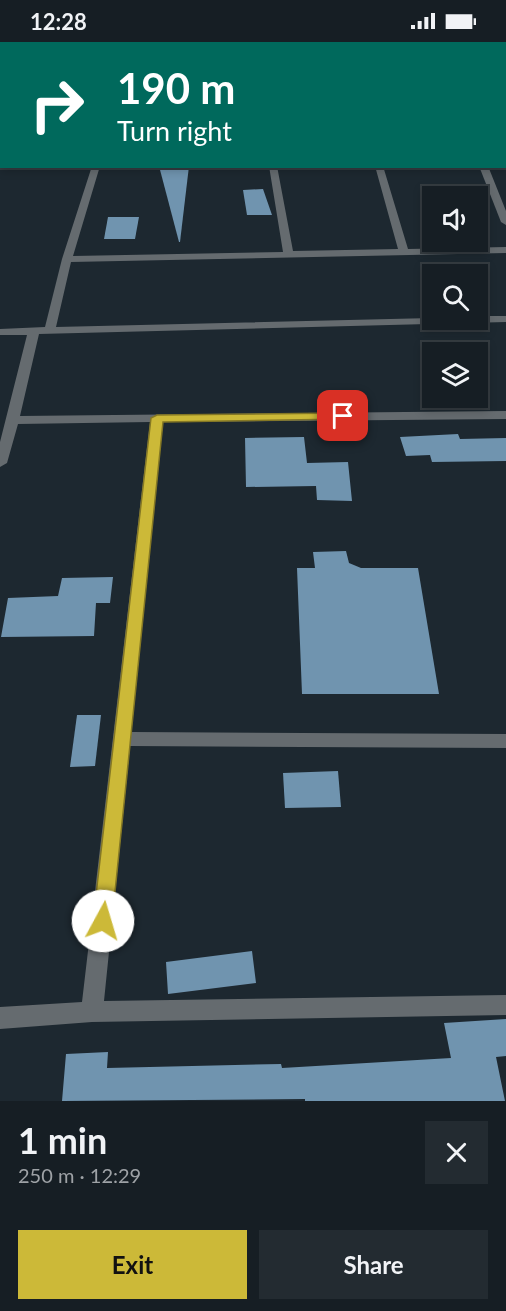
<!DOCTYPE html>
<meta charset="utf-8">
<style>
body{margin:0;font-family:Lato,sans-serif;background:#232b31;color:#f1f3f6;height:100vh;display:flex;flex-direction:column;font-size:22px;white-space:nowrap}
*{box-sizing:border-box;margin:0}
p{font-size:20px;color:#9ea2a6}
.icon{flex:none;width:33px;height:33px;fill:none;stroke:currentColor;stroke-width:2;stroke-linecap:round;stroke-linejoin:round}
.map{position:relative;height:1059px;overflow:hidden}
.drawer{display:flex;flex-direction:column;background:#161e24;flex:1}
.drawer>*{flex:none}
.guide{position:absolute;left:0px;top:0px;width:507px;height:126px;box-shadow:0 3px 9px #0003,0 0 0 2px #353c41;background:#00695c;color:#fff;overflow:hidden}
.tools{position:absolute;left:422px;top:144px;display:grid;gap:12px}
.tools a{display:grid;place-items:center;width:66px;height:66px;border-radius:0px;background:#161e24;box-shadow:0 3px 9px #0003,0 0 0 2px #353c41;font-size:30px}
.pin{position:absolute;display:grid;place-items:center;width:51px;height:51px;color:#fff;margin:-26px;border-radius:12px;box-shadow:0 3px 9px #0006}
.me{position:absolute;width:66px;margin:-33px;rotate:6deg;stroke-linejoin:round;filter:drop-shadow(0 0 4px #0008)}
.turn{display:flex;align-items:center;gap:21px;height:126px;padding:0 18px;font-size:27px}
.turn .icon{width:78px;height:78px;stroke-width:2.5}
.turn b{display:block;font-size:42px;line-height:51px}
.round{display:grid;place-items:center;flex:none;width:63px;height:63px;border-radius:0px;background:#232b31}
.headline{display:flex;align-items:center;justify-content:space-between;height:102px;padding:0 18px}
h1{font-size:36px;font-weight:700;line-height:45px}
.primary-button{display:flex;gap:12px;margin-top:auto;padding:12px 18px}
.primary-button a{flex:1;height:69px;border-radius:0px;background:#ccb938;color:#111;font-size:24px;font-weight:700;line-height:69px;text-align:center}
.primary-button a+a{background:#232b31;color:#f1f3f6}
.status{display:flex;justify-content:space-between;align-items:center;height:42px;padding:0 30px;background:#161e24;direction:ltr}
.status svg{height:16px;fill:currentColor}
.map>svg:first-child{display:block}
.building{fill:#7094af}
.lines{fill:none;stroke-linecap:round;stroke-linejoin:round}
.minor{fill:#656b6f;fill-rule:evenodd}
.route{fill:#ccb938;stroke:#857824;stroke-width:1.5}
</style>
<div class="status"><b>12:28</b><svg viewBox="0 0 49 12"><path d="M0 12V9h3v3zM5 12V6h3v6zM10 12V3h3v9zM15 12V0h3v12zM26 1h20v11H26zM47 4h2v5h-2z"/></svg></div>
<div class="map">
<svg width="506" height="1059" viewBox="0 0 506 1059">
<rect width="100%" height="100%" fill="#1d2830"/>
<g class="building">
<path d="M159,124H189L180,200H179Z"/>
<path d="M263,147L272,173H247L243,148Z"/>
<path d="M108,175H139L135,197H104Z"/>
<path d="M458,392L460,397L506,396V419L432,420L430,413L406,414L400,395Z"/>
<path d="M304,395L307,421L348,420L352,459L317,458L316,444L246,445L245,396Z"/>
<path d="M346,509L349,521L361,526H418L439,652H302L297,526H315L313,510Z"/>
<path d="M113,535L110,561H96L94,594L1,595L8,556L58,554L62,536Z"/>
<path d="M77,673H101L95,724L70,725Z"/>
<path d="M338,729L341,765L285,766L283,731Z"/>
<path d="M252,909L256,941L168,952L166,920Z"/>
<path d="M506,977V1014L496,1015L505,1059H305V1057L62,1059L66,1012L108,1010L107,1026L281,1022L282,1026L451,1016L444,981Z"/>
</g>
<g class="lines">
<g class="minor">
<rect x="48" y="0" width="6" height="2"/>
<path d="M121,0H127L120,2Z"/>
<rect x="195" y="0" width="6" height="2"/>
<path d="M300,0H306L299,2Z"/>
<path d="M393,0H399L400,2H393Z"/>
<path d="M481,0H487L488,2H481Z"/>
<rect x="0" y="10" width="2" height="4"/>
<rect x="0" y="49" width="2" height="4"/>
<rect x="0" y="89" width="2" height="4"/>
<path d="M92,124H100L73,214L283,210L269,124H277L293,209L398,207L375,124H383L408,207L506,205V211L71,220L56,285L432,276V278H477V274H506V280L39,292L20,374L506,369V377L163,380L131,690L506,692V706L130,704L104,959L506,953V973L92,980L0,987V965L82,960L150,380L18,382L7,421L0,425V400L27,293H0V287L45,285L62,217Z"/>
<path d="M479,124H488L506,169V183L501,180Z"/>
</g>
</g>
<path class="route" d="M343,371L349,374L347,377L163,380L112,879L109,885L103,887L96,885L93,879L151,376L157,373Z"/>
</svg>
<div class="tools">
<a><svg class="icon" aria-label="sound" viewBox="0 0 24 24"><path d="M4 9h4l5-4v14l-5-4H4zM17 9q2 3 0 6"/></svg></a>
<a><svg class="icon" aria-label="search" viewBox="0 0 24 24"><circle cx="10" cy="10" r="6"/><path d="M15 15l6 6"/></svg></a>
<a><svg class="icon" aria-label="layers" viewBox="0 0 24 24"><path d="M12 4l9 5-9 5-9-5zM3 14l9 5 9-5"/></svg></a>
</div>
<div class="pin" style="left:343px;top:374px;background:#d93025"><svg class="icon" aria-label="arrive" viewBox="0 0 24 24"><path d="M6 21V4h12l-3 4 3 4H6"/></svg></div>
<svg class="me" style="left:103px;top:879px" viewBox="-20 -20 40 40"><circle r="19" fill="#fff"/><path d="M0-13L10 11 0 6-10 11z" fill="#ccb938"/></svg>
<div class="guide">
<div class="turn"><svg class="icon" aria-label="right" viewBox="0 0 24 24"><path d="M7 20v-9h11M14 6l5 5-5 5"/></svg><div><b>190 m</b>Turn right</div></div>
</div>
</div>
<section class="drawer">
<div class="headline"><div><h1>1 min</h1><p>250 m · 12:29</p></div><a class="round"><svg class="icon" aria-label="close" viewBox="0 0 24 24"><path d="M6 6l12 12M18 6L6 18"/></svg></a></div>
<div class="primary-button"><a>Exit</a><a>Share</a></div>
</section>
